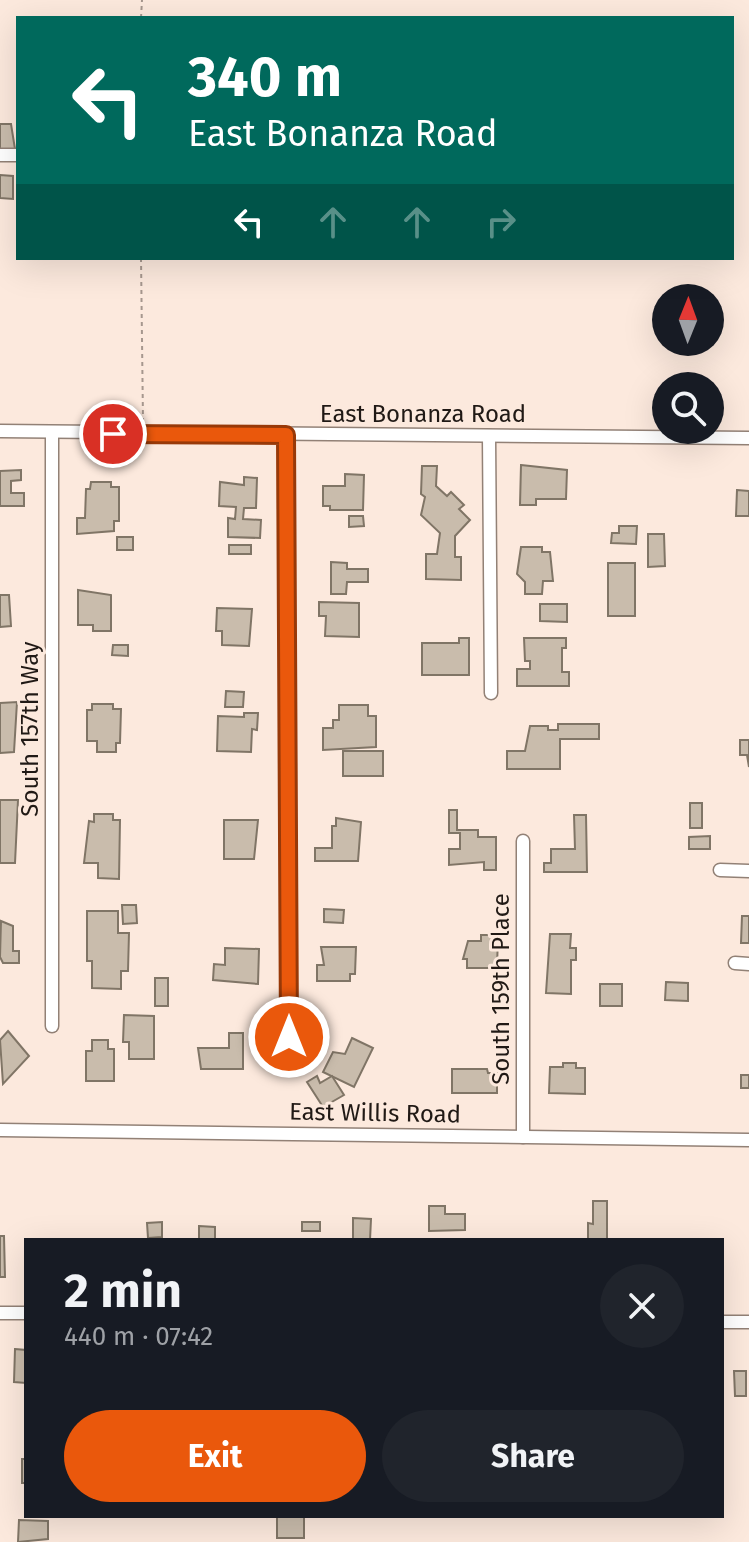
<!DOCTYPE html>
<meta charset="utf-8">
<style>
body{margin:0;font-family:"Fira Sans",sans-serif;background:#20242c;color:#f1f3f6;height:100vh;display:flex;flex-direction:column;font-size:30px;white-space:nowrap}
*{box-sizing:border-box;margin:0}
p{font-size:26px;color:#9ea1a6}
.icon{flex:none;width:44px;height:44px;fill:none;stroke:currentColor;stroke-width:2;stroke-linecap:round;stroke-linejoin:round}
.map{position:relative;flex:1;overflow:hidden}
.drawer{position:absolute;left:24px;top:1238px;width:700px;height:280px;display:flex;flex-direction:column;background:#171b24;border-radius:0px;box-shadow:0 8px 32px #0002}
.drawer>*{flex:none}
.guide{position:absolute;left:16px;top:16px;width:718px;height:244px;border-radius:0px;box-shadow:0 8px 32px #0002;background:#00695c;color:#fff;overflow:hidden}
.needle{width:52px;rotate:1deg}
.tools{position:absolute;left:652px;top:284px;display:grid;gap:16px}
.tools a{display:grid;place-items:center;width:72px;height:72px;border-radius:50%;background:#171b24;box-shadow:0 8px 32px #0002;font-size:40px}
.pin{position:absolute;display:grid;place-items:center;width:68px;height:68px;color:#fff;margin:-34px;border:4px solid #fff;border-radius:50%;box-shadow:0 2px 8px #0007}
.me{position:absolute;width:88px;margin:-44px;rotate:0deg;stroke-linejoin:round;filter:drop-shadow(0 0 6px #0008)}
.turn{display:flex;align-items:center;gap:28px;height:168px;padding:0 40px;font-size:36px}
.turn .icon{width:104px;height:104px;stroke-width:2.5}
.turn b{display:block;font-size:56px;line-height:68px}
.lanes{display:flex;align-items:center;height:76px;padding:0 40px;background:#0003;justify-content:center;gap:40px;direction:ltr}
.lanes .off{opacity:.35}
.round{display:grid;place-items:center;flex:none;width:84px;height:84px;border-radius:42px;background:#20242c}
.headline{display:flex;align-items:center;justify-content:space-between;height:136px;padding:0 40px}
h1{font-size:48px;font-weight:700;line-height:60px}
.primary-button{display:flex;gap:16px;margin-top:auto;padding:16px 40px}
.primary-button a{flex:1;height:92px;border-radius:48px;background:#ea580c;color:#fff;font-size:32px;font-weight:700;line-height:92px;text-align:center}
.primary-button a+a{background:#20242c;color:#f1f3f6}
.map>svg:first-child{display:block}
.building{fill:#c9bcac;stroke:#807566;stroke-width:2}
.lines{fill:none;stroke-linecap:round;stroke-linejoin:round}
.minor-casing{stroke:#928176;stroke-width:15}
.path{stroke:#a6978e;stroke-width:2;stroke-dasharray:4 4;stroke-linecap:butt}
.minor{stroke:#fff;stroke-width:12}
.route-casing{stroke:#983908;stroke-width:20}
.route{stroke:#ea580c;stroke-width:14}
.labels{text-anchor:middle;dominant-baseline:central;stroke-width:6;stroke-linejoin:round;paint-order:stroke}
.street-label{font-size:24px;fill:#201915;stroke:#fce9dd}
</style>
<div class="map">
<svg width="749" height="1542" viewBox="0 0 749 1542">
<rect width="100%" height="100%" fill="#fce9dd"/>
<g class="building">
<path d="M0,124H11L15,149H0Z"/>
<path d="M0,175L13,176V199L0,198Z"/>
<path d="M521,465L567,470L566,499H536V505H520Z"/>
<path d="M422,466H437L436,486L447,496L451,492L464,505L459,509L470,520L455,536V557H461V580L426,579V554H437L440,533L421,515L425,497L421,494Z"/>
<path d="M21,470V480L11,481V493H24V506H0V471Z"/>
<path d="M345,474L364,475L363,510H330V506H323V486H345Z"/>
<path d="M244,477L257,478L256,508H244L243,519L261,520L260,538L228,537V518L235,519L236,507L219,506L220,482L244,485Z"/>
<path d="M91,482H111V487H119V521H114V531L77,534V518H85L86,489H90Z"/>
<path d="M737,490L749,491V516H736Z"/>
<path d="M349,516H363L364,526L349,527Z"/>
<path d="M619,526H637L636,544L611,543L612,533H619Z"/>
<path d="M648,534H664L665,566L648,567Z"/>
<rect x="117" y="537" width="16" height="13"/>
<rect x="229" y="545" width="22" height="9"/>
<path d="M521,547H542V552H550L553,581H543L542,594H525V582L517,574Z"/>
<path d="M331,562L347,563V569H368V582H347L346,594H331Z"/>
<rect x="608" y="563" width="27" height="53"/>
<path d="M78,590L111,595V631H93V625H78Z"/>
<path d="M0,595H9L11,626L0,627Z"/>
<path d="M319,602L359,603V637L325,636L326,616H319Z"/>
<path d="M540,604H567V622L540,621Z"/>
<path d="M217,608L252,609L249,646L222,645V631H216Z"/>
<path d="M459,638H469V675H422V643H459Z"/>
<path d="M524,638H566V648H562V672H569V686H517V669H530V661H525Z"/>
<path d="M113,645H128V656L112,655Z"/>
<path d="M226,691L244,692L243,707H225Z"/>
<path d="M17,702L14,752L0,753V703Z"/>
<path d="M92,704H113V709H121L120,743H116V752H97V741H87V710H92Z"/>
<path d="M339,705H368V716H376V747L323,750V728H333V720H339Z"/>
<path d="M244,713H258L257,730L252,729L251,752L217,751L218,716L244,717Z"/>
<path d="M558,724H599V739H560V769H507V751H525L530,726H548V730H558Z"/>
<path d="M740,740H749V767L747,755H740Z"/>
<rect x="343" y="751" width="40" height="25"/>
<path d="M0,800H18L15,863H0Z"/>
<rect x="690" y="803" width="12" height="25"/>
<path d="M449,810H457V830H478V837H496V870H484V862L449,865V849H460V833H449Z"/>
<path d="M94,814H113V820H120L119,879L98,878V863H84L89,821L94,822Z"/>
<path d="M574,815H586L587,872H544V863H551V849H575Z"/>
<path d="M336,818L361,822L358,861H315V848H332V826H336Z"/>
<path d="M224,820H258L254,859H224Z"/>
<path d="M710,836V849H689V837Z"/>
<path d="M122,905H136L137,923L123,924Z"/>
<path d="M324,909L344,910L343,923L324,922Z"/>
<path d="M87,911H118V933H129L128,971H121V989L92,988V961H87Z"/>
<path d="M742,916H749V943H741Z"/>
<path d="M1,921L13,926V951H19V963H3L0,957Z"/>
<path d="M550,934H571L570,948H576V960H571V994L546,993Z"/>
<path d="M481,935H498L497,968H467V959H463L468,941H481Z"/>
<path d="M321,947H356L355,974H350V981H317V965H324Z"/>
<path d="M225,948L259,949L258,984L213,980L214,964L225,965Z"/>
<rect x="155" y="978" width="13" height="28"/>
<path d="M666,982L688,983V1001L665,1000Z"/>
<rect x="600" y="984" width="22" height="22"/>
<path d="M124,1015L154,1016V1059H129V1042H123Z"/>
<path d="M8,1031L29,1056L3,1084L0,1040Z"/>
<path d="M229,1033H243V1069H201L198,1048H229Z"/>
<path d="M352,1038L373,1048L354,1087L323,1072L333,1052L345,1054Z"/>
<path d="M92,1040H108V1049H114V1081H86V1051H92Z"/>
<path d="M563,1063H576V1068H585V1094L549,1093L550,1067H563Z"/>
<path d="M452,1069H487L488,1073H497V1093H452Z"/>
<rect x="741" y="1075" width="8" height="13"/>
<path d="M317,1076L320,1083L332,1076L344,1095L323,1107L307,1082Z"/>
<path d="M593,1201H607V1240H588V1223L593,1224Z"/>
<path d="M429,1206H445V1214H465V1230L429,1231Z"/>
<path d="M353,1218L371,1219L370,1240H353Z"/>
<path d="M162,1222V1237L148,1238L147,1223Z"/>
<rect x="302" y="1222" width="18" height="9"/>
<path d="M199,1226L215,1227V1240H199Z"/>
<path d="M0,1236H4L5,1277H0Z"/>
<path d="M15,1349L26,1350V1383L14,1382Z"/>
<path d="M734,1371H746V1396H735Z"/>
<rect x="22" y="1459" width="4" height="24"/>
<rect x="277" y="1516" width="27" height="22"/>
<path d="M19,1520L48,1521V1539L18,1542Z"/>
</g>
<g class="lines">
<defs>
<g id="minor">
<path d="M0,155H18"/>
<path d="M0,431L749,438"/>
<path d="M286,435L289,1037"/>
<path d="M489,436L491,693"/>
<path d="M523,841V1137"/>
<path d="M720,870L749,871"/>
<path d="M735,963L749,964"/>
<path d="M52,1026V433"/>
<path d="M0,1130L749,1140"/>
<path d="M0,1313H26"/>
<path d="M722,1322H749"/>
</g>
</defs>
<use href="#minor" class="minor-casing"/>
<g class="path">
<path d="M141,18L142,0"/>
<path d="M141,258L143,421"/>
</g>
<use href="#minor" class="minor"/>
</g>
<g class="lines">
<defs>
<path id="route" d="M113,434L286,435L289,1037"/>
</defs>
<use href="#route" class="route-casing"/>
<use href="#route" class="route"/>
</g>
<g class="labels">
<g class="street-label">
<text x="423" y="414">East Bonanza Road</text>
<text transform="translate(30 729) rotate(-90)">South 157th Way</text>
<text transform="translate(501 989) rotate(-90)">South 159th Place</text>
<text transform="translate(375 1113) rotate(1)">East Willis Road</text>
</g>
</g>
</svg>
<div class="tools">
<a><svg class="needle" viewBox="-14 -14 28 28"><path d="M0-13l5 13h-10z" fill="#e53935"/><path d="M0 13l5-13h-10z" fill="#9ea1a6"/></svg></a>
<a><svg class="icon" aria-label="search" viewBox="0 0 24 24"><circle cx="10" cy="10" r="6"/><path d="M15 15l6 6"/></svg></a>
</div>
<div class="pin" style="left:113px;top:434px;background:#d93025"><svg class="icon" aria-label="arrive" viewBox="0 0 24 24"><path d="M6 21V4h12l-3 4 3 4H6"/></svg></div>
<svg class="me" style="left:289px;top:1037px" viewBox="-20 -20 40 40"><circle r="17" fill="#ea580c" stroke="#fff" stroke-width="3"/><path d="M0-11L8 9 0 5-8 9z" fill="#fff"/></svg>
<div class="guide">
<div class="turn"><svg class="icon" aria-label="left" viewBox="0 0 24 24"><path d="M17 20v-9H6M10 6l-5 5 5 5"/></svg><div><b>340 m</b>East Bonanza Road</div></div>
<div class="lanes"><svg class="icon" aria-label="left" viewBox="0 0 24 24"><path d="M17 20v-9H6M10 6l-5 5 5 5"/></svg><svg class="icon off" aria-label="ahead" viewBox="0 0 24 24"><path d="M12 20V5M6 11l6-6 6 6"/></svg><svg class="icon off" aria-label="ahead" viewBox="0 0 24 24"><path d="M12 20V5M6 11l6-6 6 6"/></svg><svg class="icon off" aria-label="right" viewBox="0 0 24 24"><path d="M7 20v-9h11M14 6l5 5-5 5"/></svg></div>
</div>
<section class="drawer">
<div class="headline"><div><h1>2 min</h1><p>440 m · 07:42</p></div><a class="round"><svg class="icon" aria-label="close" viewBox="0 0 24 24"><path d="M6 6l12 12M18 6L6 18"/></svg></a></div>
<div class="primary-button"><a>Exit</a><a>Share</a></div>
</section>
</div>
